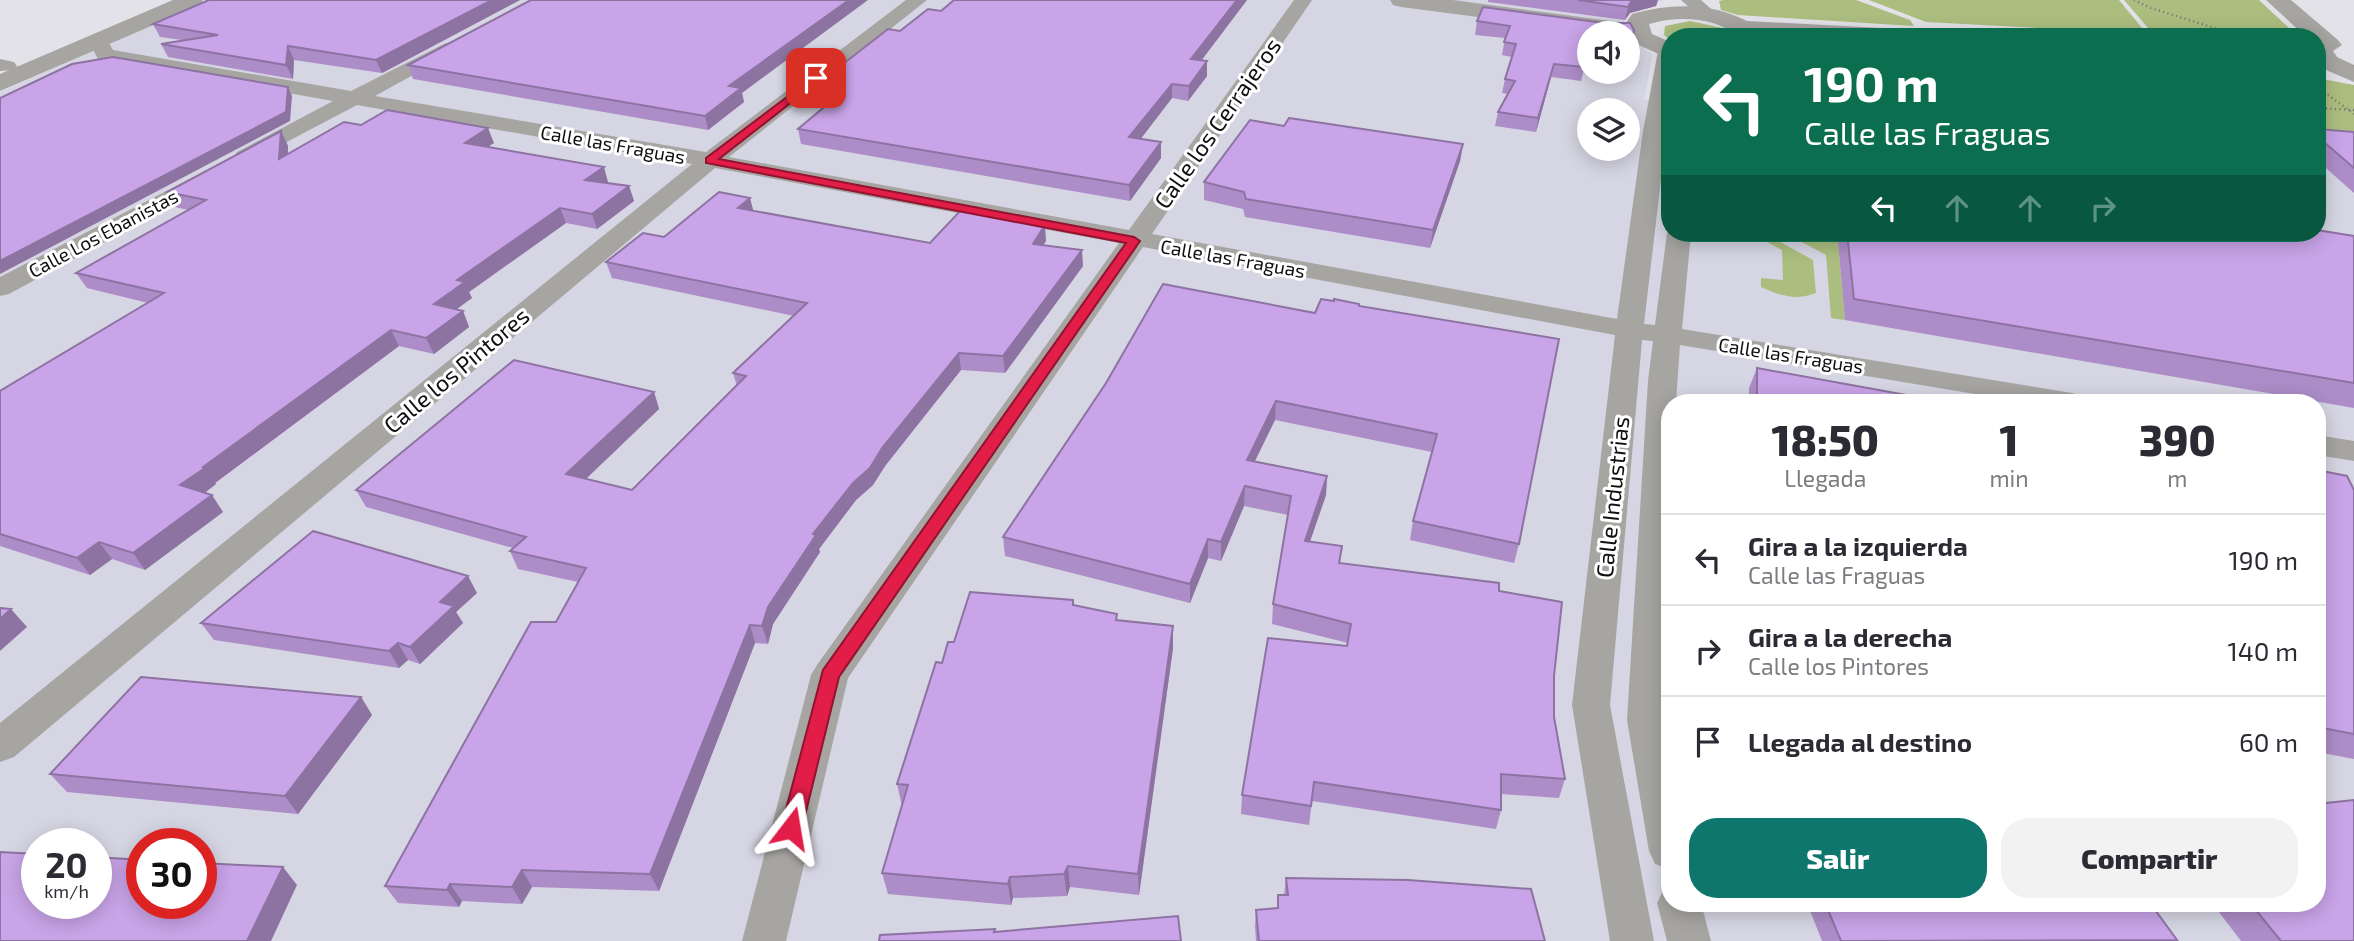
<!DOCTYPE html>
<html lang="es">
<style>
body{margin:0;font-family:"Exo 2",sans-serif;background:#f2f2f3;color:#2b2b33;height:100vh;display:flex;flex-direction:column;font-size:26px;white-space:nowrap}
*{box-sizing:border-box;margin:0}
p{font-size:23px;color:#7c7c81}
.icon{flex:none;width:38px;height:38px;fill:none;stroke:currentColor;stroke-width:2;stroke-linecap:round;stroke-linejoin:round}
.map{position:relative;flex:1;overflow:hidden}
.details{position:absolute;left:1661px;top:394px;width:665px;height:518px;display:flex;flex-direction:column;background:#fff;border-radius:28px;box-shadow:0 4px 18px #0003}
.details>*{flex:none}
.hud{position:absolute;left:1661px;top:28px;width:665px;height:214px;border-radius:28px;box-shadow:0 4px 18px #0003;background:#0b6e4f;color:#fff;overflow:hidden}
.controls{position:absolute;left:1577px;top:21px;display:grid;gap:14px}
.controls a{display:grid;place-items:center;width:63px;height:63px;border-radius:50%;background:#fff;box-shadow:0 4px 18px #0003;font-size:35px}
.speed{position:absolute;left:21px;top:828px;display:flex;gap:14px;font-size:35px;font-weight:700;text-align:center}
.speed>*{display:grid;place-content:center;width:91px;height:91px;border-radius:50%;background:#fff;box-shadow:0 4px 18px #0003;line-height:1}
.speed small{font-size:18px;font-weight:400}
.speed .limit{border:10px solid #d22;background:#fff;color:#111}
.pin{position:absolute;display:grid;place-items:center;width:60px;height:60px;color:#fff;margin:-30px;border-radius:14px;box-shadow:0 4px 10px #0006}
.me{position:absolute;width:77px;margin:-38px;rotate:14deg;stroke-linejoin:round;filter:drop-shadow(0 0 5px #0008)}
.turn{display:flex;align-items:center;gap:24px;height:147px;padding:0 28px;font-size:32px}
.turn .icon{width:91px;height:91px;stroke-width:2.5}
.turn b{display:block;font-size:49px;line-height:60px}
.lanes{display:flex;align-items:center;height:66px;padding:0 28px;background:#0003;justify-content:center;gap:35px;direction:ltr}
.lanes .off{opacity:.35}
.eta{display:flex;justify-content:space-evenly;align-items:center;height:119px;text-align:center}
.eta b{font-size:42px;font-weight:800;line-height:49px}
.button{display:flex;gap:14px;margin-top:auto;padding:14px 28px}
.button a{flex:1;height:80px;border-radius:28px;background:#0f766e;color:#fff;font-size:28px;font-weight:800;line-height:80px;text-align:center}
.button a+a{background:#f2f2f3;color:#2b2b33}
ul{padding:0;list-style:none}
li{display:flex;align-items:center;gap:21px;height:91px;padding:0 28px;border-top:2px solid #e1e1e2}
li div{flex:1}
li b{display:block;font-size:26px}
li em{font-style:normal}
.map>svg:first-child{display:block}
.built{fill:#d6d5e3;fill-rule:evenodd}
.green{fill:#abbe7f}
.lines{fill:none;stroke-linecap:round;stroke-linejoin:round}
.path{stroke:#706f74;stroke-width:2.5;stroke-dasharray:1 3.5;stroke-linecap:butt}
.service{fill:#a6a5a2;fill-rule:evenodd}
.minor{fill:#a6a5a2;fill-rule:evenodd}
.tertiary{fill:#a6a5a2;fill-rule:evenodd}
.wall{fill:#ad8dc8}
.shaded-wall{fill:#8d73a2}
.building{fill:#c9a4e8;stroke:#8d73a2;stroke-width:2}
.route{fill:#e11d48;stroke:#92132f;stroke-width:2}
.labels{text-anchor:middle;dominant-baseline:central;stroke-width:6;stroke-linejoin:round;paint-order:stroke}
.far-street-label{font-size:19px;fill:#0f0e11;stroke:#fff}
.street-label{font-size:23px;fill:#0f0e11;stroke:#fff}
</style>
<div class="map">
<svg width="2354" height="941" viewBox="0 0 2354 941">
<rect width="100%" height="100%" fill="#e3e2e9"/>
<path class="built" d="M204,0H1665L1626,12L1621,33H1589V72H1628V38L1653,54L1644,100L1669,103L1670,233H2317V138L2354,140V941H0V92ZM1589,110H1628V149H1589ZM1670,402H2317V903H1670ZM37,844H96V903H37ZM142,844H201V903H142Z"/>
<g class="green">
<path d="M1723,0H1856L1910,20L1914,26L1738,15L1721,10L1719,1Z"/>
<path d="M1869,0H2119L2147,34L1926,22Z"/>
<path d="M2124,0H2259L2289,28L2270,37L2154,35Z"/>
<path d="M1690,21L1723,28L1733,37H1670L1669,39L1664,35L1665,26Z"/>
<path d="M2317,78L2354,85V138L2317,136Z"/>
<path d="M1764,233L1813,260L1816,293C1795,301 1781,296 1761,287V278L1783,280L1782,250L1758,237Z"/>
<path d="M1785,233L1838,242L1845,320L1831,318L1826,255Z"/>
</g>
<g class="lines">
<g class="path">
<path d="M2134,0L2151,8L2243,37"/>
<path d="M2317,87L2354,114"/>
<path d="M2317,108L2354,110"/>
</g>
<path class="service" d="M2317,187L2326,192V198L2317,199Z"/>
<g class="minor">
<path d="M906,0H927L729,157L1129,230L1294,0H1312L1152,234L1617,319L1643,131L1658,51L1661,47L1668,45L1670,103L1644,324L1655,325L1667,233L1670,229V233H1691L1682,329L2072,393L2082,396L2087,402H2023L1680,345L1676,402H1670V592L1665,720L1670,742V869L1655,864L1649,851L1627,720L1648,381L1653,341L1642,340L1610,705L1654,941H1610L1572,705L1615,335L1143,247L848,678L786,941H742L811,675L817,665L1119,243L715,168L14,757L0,762V723L692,164L357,105L245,164L237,162L234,157L237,152L333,101L98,59L88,40L91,36H105L113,50L351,91L446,43L453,45L456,49L453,53L375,96L706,152Z"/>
<path d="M1681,0H1701L1718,15L1716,19H1702Z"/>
<path d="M0,59L14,62L17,66L14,70L0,71Z"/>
<path d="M205,171L213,173L217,178L213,183L9,294L0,296V277Z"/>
<path d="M2317,435L2354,441V461L2317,455Z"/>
<path d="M1670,887V903H1701L1711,941H1667L1657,903L1664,889Z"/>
</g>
<g class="tertiary">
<path d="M173,0H203L200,5L0,91V74Z"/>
<path d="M1390,0H1453L1626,23L1632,14C1670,3 1711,2 1747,21L1919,30L1927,32L1931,37H1737C1716,16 1676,16 1649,24L1652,34L1670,42V59L1634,43L1628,33H1601L1401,7L1393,5Z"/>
<path d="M2266,0H2291L2338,40L2342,45L2333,51L2337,57L2354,65V82L2319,67L2317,37H2306Z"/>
</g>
</g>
<g class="wall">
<path d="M520,0L382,73L294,60L293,79L168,57L161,44L182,40L160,37L153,24Z"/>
<path d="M954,0H1247L1201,61H1207V76L1188,101L1172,98L1140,139L1161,158L1130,201L801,144L798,129L826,105L814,104L811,89L900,31L941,11Z"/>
<path d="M1488,0H1658L1656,6L1630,13L1625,20L1488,2Z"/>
<path d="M1477,21L1634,30L1628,65V33H1589V66L1585,65L1581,81L1551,77L1536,132L1495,126L1498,112L1507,94L1502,93L1505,79L1512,57L1502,55L1505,38L1475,35Z"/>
<path d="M408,65L742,93L744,102L708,130L413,79Z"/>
<path d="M361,125L494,143L487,147L608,182L607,183L629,186L634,201L597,229L566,223L469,292L472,298L456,309L463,311L469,327L434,354L399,346L215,483L216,484L205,493L223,512L145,570L112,559L90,575L0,546V391L148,303L87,288L76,273L188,210L175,207L167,192L281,131L288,146V154Z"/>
<path d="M1284,126L1463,144L1460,161L1430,248L1245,217L1243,209L1204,200V182Z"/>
<path d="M2317,129L2354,132V193L2317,160Z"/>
<path d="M753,211L930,243L1046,241L1043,245L1083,266L1005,373L961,370L885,466L873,485L856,500L819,549L820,552L773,624L768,644L755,643L659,891L532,887L522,904L462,901L459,907L398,903L385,886L556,622L578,582L518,569L510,551L513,548L366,507L356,490L654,392L659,409L586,479L632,490L737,386L733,373L794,316L612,278L606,262L664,237Z"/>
<path d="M1783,233H2317L2354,236V408L1845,320L1838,242Z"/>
<path d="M1359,306L1519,544L1514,563L1410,540L1413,521L1432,452L1275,420L1255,461L1327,476L1326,495L1310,542L1342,546L1340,563L1499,591L1554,676V717L1565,779L1559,798L1501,794V810L1496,829L1312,801L1309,825L1241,814L1242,795L1347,646L1348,643L1272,624L1273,604L1288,515L1244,506L1221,561L1208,558L1190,603L1005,556L1003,537L1315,313Z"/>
<path d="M1757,368L1945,402H1749V388Z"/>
<path d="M2317,470L2354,490V759L2317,752Z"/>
<path d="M477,593L456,612L463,623L420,664L408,660L399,668L214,640L201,623Z"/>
<path d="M1073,600L1074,605L1118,621L1173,626V648L1139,895L1070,887L1067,896L1013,898L1011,905L888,894L882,873L902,806L897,784L942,663L954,642Z"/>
<path d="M361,697L372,715L298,814L67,792L50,774Z"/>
<path d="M1286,878L1545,941H1256L1255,926L1256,910L1277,908L1278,895H1284Z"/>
<path d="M1807,903H2150L2177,940L1822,941Z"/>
<path d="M2212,903H2317L2354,941H2241Z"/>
</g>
<g class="shaded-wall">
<path d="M492,0H520L382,73L376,60Z"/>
<path d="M849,0H868L742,93L744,102L708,130L705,116L729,86Z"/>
<path d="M1237,0H1247L1191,74V59Z"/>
<path d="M1632,0H1658L1656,6L1630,13L1625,20L1628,7Z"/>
<path d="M288,46L294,60L293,79L286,65Z"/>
<path d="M1207,61V76L1188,101L1189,86Z"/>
<path d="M1554,64L1551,77L1536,132L1538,118Z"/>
<path d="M1172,84V98L1130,153L1129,137Z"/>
<path d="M288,87L292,96L290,121L0,274V261Z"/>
<path d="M488,128L494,143L471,157L465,143Z"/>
<path d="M281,131L288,146L287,174L279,159Z"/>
<path d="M1161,142V158L1130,201L1129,185Z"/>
<path d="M1463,144L1460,161L1430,248L1433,230Z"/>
<path d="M604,167L608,182L590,195L585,180Z"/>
<path d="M629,186L634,201L597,229L592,214Z"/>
<path d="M750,198L754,213L738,208Z"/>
<path d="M560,208L566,223L469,292L472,298L442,320L434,304L457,280Z"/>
<path d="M1045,225L1046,241L1034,260L1033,244Z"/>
<path d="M1082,250L1083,266L1005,373L1003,356Z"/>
<path d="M463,311L469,327L434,354L426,338Z"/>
<path d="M391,330L399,346L215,483L216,484L192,502L180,485L203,467Z"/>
<path d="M959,353L961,370L885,466L873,485L856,500L819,549L820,552L773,624L768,644L762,626L768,607L813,534L853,483Z"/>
<path d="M654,392L659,409L573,491L566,474Z"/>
<path d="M1276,401L1275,420L1246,479L1247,460Z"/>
<path d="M1327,476L1326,495L1303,561L1305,541Z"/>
<path d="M1245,486L1244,506L1221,561V542Z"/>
<path d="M212,495L223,512L145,570L133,553Z"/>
<path d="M1208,539V558L1190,603V584Z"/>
<path d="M99,542L112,559L90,575L77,558Z"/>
<path d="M468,576L477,593L456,612L463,623L420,664L410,647L440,602Z"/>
<path d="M11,609L27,627L0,651V619Z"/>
<path d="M750,625L755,643L659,891L650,874Z"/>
<path d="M1173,626V648L1139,895L1138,874Z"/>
<path d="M398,643L408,660L399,668L389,651Z"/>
<path d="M361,697L372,715L298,814L285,796Z"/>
<path d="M1068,866L1070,887L1067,896L1064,874Z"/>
<path d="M283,867L297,885L271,941H247Z"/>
<path d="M522,870L532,887L522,904L512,887Z"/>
<path d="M1010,877L1013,898L1011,905L1008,884Z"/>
<path d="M450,884L462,901L459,907L447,890Z"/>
</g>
<g class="building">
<path d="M209,0H492L376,60L288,46L286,65L161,44L218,35L153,24Z"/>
<path d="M531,0H849L729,86L741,88L705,116L408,65Z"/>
<path d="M954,0H1237L1191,59L1207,61L1189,86L1172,84L1129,137L1161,142L1129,185L798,129L841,93L811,89L888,29L900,31L928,9L941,11Z"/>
<path d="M1578,0H1632L1628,7Z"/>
<path d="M1483,7L1604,23H1630L1634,30L1629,57H1628V33H1589V52H1588L1584,67L1554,64L1538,118L1498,112L1515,81L1505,79L1516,44L1504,42L1510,26L1477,21Z"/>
<path d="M113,57L288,87L286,112L0,261V98L72,64Z"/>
<path d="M387,110L488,128L465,143L604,167L585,180L629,186L592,214L560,208L457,280L465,282L434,304L463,311L426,338L391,330L203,467L205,468L180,485L212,495L133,553L99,542L77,558L0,534V391L164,293L76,273L206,200L167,192L281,131L279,159L344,122L361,125Z"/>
<path d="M1289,118L1463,144L1433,230L1246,199L1244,192L1204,182L1250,120L1284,126Z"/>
<path d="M2317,129L2354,132V168L2317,136Z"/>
<path d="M719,192L750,198L738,208L930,243L961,210L1045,225L1033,244L1082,250L1003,356L959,353L882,448L870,468L853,483L813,534L816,535L768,607L762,626L750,625L650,874L522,870L512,887L450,884L447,890L385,886L531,622H556L586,568L510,551L526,537L356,490L514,360L654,392L566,474L632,490L746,376L733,373L807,303L606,262L643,233L664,237Z"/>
<path d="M2317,230L2354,236V383L1854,299L1847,233H2317Z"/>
<path d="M1163,284L1315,313L1321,299L1334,301V299L1359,304V306L1559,339L1519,544L1413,521L1437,434L1276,401L1247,460L1327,476L1305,541L1342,546L1339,563L1499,583V591L1562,602L1554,676V717L1565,779L1501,774V810L1314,782L1311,806L1242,795L1268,638L1347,646L1351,624L1273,604L1291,496L1245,486L1221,542L1208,539L1190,584L1003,537L1106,383Z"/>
<path d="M1757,368L1945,402H1757Z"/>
<path d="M2317,470L2347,476L2354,490V734L2317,727Z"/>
<path d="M313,531L468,576L440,602L454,606L410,647L398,643L389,651L201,623Z"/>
<path d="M970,592L1073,600V605L1117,614L1116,620L1173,626L1138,874L1068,866L1064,874L1010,877L1008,884L882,873L908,785L897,784L936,662L942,663L948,642H954Z"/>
<path d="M0,608L11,609L0,619Z"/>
<path d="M141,677L361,697L285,796L50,774Z"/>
<path d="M2354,800V941H2281L2250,903H2317V804Z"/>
<path d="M0,852L37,854V903H96V857L142,860V903H201V863L283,867L247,941H0Z"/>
<path d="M1286,878L1408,880L1531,889L1545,941H1259L1256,910L1278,908V895H1288Z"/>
<path d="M1825,903H2150L2177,940L1841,941Z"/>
<path d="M1178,916L1181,941H879L880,935L995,929L994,932Z"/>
</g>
<path class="route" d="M816,75L820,76V80L719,159L1134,237L1140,241L839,677L802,828L799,834L791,837L784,834L781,828L823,670L1126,243L706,163V158Z"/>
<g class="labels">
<g class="far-street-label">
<text transform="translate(613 144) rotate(10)">Calle las Fraguas</text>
<text transform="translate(103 233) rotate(-28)">Calle Los Ebanistas</text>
<text transform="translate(1233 258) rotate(10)">Calle las Fraguas</text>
<text transform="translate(1791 355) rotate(9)">Calle las Fraguas</text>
</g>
<g class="street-label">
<text transform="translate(1217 123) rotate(-55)">Calle los Cerrajeros</text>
<text transform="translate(456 370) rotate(-40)">Calle los Pintores</text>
<text transform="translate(1612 497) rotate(-84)">Calle Industrias</text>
</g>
</g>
</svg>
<div class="controls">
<a><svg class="icon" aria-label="sound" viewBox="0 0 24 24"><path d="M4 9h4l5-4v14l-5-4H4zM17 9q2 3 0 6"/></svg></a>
<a><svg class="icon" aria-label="layers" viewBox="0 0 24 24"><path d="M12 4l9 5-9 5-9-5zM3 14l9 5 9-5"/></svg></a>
</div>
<div class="speed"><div>20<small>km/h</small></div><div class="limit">30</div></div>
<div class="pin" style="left:816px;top:78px;background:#d93025"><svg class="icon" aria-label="arrive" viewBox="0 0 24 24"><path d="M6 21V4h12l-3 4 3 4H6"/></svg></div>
<svg class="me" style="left:791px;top:828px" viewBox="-20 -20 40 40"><path d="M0-17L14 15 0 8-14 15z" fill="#e11d48" stroke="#fff" stroke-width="4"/></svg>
<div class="hud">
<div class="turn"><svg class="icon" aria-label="left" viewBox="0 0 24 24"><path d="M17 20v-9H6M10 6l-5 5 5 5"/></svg><div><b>190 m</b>Calle las Fraguas</div></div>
<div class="lanes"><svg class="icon" aria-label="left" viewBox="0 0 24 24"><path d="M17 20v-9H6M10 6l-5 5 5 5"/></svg><svg class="icon off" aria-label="ahead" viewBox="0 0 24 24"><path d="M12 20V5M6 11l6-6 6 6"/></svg><svg class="icon off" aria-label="ahead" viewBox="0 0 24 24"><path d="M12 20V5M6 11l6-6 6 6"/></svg><svg class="icon off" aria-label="right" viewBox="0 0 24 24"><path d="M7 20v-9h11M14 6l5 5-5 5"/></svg></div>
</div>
<section class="details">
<div class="eta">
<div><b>18:50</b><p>Llegada</p></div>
<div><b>1</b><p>min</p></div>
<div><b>390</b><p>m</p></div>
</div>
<ul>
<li><svg class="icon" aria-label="left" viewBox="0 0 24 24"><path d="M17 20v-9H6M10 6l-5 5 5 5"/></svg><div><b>Gira a la izquierda</b><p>Calle las Fraguas</p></div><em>190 m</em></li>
<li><svg class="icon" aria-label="right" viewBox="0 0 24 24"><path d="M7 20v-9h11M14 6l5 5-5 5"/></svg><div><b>Gira a la derecha</b><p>Calle los Pintores</p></div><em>140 m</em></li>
<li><svg class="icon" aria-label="arrive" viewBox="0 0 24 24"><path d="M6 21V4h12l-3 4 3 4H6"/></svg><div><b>Llegada al destino</b></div><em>60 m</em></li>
</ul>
<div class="button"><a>Salir</a><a>Compartir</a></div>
</section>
</div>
